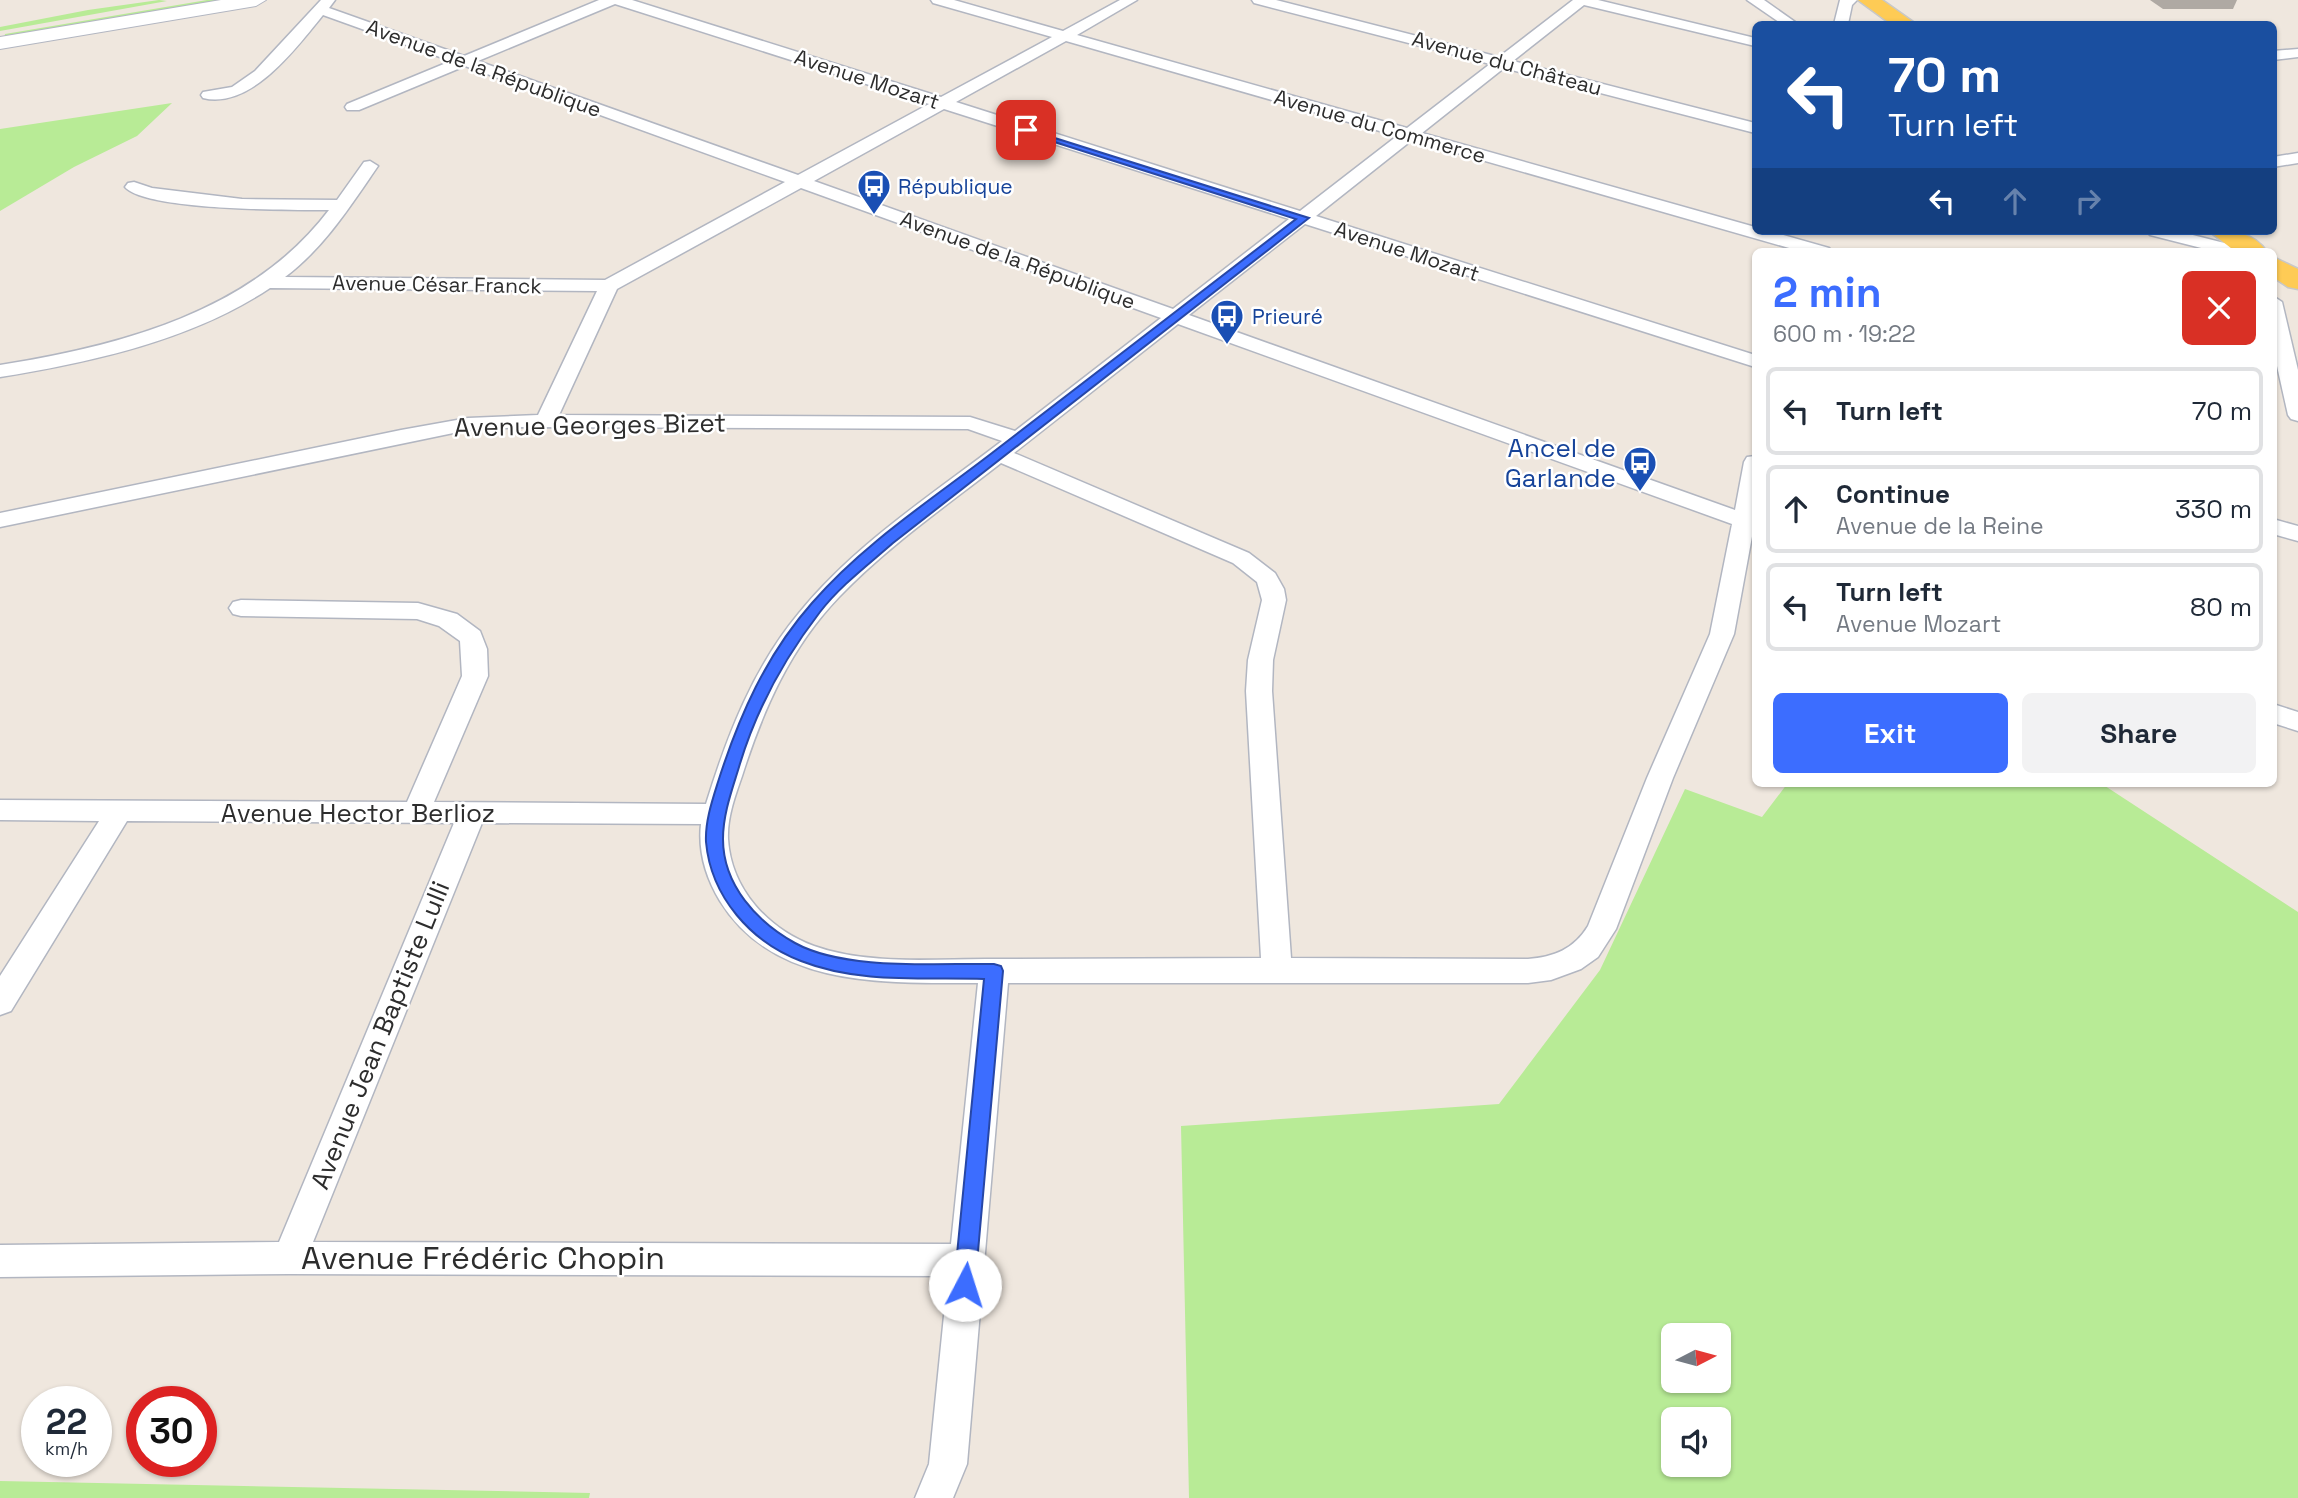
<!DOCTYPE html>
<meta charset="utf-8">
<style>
body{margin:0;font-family:"Space Grotesk",sans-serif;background:#f2f2f3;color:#1f2937;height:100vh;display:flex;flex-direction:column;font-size:26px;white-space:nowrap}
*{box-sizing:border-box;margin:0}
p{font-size:23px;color:#747a83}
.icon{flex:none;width:38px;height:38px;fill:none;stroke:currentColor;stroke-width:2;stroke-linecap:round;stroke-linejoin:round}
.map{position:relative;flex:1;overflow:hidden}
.drawer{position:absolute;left:1752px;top:248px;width:525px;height:539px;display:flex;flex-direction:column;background:#fff;border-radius:10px;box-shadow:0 2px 5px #0004}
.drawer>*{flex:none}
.banner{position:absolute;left:1752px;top:21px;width:525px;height:214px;border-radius:10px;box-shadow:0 2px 5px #0004;background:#1a4fa0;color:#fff;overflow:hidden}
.needle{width:46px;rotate:84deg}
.tools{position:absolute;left:1661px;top:1323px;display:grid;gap:14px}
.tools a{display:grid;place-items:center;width:70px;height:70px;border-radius:10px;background:#fff;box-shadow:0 2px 5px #0004;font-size:35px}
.speed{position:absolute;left:21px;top:1386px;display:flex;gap:14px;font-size:35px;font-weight:700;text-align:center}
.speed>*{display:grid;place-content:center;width:91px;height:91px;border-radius:50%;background:#fff;box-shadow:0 2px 5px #0004;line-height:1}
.speed small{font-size:18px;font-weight:400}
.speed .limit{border:10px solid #d22;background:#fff;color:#111}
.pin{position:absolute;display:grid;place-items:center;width:60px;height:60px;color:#fff;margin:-30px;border-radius:14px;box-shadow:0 4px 10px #0006}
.me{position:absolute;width:77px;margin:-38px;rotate:5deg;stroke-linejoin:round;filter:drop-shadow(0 0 5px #0008)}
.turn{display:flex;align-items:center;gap:24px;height:147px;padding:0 21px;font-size:32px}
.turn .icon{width:91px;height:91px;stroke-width:2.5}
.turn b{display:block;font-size:49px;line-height:60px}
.lanes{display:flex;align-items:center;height:66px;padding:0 21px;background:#0003;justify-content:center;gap:35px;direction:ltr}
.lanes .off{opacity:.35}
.round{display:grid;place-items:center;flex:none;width:74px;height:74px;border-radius:10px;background:#f2f2f3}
.overview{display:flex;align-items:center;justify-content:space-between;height:119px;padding:0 21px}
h1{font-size:42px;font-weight:700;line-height:52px;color:#3c6dff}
.cta{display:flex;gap:14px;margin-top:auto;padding:14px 21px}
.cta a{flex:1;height:80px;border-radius:10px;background:#3c6dff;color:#fff;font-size:28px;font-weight:700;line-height:80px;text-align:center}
.cta a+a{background:#f2f2f3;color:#1f2937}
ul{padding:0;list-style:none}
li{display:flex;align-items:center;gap:21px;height:88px;margin:0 14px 10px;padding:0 7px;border:4px solid #e0e1e3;border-radius:10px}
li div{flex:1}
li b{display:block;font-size:26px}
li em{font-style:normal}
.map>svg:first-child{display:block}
.green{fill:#b8eb96;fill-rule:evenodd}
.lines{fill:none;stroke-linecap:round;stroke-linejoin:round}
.minor-casing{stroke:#b2b6c1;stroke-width:3}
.secondary-casing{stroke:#b2b6c1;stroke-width:2}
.primary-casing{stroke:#c8c8c8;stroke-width:3}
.minor{fill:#fff;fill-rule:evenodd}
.secondary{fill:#fff;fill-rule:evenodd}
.primary{fill:#fecb55;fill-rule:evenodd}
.wall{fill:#afa9a3}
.route{fill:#3c6dff;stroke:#2747a6;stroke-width:2}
.labels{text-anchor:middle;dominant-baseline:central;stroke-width:5;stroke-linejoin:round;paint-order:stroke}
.far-street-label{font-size:21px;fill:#2d2d2d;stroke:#fff}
.far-transit-label{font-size:21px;fill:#164399;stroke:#fff;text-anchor:start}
.street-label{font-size:26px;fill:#2d2d2d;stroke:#fff}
.transit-label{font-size:26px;fill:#164399;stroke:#fff;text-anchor:end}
.near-street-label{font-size:32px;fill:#2d2d2d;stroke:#fff}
</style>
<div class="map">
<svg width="2298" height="1498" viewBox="0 0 2298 1498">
<rect width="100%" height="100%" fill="#efe7de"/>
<g class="green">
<path d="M159,0L167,1L0,31V27L88,10Z"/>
<path d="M207,0H241L4,40L5,34Z"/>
<path d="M172,103L137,136L74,167L0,211V129Z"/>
<path d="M1787,784H2102L2298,912V1498H1189L1181,1126L1499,1104L1600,970L1685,789L1762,817ZM1673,1335H1718V1381H1673ZM1673,1419H1718V1465H1673Z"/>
<path d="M0,1481L590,1493L589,1498H0Z"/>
</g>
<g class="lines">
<defs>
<g id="minor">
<path d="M321,0H335L329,8L464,56L599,0H632L941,97L1052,37L933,3L931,0H954L1063,31L1120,0H1137L1077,35L1407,128L1490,64L1254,3L1252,0H1276L1499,57L1573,0H1598L1755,38V46L1584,5L1513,61L1755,123V133L1504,68L1422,133L1755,227V231H1769L1829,248L1832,252H1803L1412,140L1316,216L1755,355V367L1305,224L1189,315L1735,510L1744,462L1747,457L1755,456V532L1753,531L1734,634L1673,778L1616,929L1598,957L1581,969L1551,980L1528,983H1008L967,1464L953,1498H915L929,1464L948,1276L289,1274L0,1277V1245L279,1242L454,823L127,821L11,1011L0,1015V976L99,821L0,820V800L407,802L462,676L460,641L439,626L417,619L241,616L233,614L229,608L233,602L241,600L418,603L457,614L480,631L487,649L488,676L434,802L706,804C727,736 753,668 799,613C855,544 933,494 1002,441L968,429L523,427L468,430L0,527V513L401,430L468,418L538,415L597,291L270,288C192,340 92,362 0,377V365C120,346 252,312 329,210C293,210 146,211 125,187L128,183L134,182L152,188L242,199L337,200L364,162L370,161L378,166C351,205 324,248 285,277L605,280L785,182L465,66L359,110H347L345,107L347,104L451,61L323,15C297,47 251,110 203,98L201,95L203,92L232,87L255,71ZM615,4L929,104L798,175L478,61ZM1066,41L1397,136L1300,211L956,102ZM944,109L1289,219L1173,309L814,181ZM801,188L1161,318L1015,431L970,417L559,415L617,289ZM1178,324L1732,524L1710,634L1647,778L1588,926C1574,949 1554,957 1528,959L1291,958L1272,691L1273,660L1286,600L1284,589L1275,573L1249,553L1014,453ZM1001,463L1233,563L1257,582L1262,600L1248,660L1246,691L1261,958C1170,958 1078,959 986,959C931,959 867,965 814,946C768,929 731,889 728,839C727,818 735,796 742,776C763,710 790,648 839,597C887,547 946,506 1001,463ZM482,823L701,824C698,851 706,878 720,901C774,989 887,983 978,983L951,1244L313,1242Z"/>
<path d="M1747,0H1764L1798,24H1782Z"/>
<path d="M1840,0H1857L1852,5L1848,24H1834Z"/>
<path d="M2298,49V57L2273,60V51Z"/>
<path d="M2298,153V163L2273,167V157Z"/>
<path d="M2147,231H2177L2244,248L2247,252H2217L2150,235Z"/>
<path d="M2273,296L2282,302L2298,370V421L2291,419L2288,415L2273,348Z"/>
<path d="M2273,519L2298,526V541L2273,534Z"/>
<path d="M2273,704L2298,712V731L2273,723Z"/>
</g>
<path id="secondary" d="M221,0H266L256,6L0,49V37Z"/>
<g id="primary">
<path d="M1858,0H1882L1916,24H1891Z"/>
<path d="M2209,231C2232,231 2253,231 2267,252H2236Z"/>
<path d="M2273,257L2298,269V289L2288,287L2273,277Z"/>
</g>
</defs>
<use href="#minor" class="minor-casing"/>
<use href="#secondary" class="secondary-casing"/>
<use href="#primary" class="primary-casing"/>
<use href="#minor" class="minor"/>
<use href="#secondary" class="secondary"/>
<use href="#primary" class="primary"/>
</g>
<path class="wall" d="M2150,0H2237L2233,9H2163Z"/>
<path class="route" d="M1023,128L1309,218L893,543C868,565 840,586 820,612C783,660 756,709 739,767C732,790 723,814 723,839C723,885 757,922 795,943C846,971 936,963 994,964L1001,966L1003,971L975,1285L972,1293L965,1296L957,1293L954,1285L984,979C924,977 859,984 801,961C751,942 711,897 706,842C705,822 712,801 718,782C739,716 766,655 812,603C863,544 931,500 992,453C1093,375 1195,297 1296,219L1023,132Z"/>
<defs>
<symbol id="bus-pin" viewBox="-11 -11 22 30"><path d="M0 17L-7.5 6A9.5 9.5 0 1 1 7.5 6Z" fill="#1a4fb4" stroke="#fff"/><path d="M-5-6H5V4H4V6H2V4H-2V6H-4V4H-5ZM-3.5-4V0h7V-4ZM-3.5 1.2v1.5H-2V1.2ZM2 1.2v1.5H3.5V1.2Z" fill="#fff"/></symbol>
</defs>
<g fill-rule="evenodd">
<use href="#bus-pin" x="855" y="167" width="38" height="52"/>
<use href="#bus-pin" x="1208" y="297" width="38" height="52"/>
<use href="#bus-pin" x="1621" y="444" width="38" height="52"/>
</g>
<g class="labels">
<g class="far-street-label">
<text transform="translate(1507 63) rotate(15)">Avenue du Château</text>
<text transform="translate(484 68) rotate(20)">Avenue de la République</text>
<text transform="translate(867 79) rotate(18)">Avenue Mozart</text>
<text transform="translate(1380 126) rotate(16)">Avenue du Commerce</text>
<text transform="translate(1407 251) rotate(18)">Avenue Mozart</text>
<text transform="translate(1018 260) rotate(20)">Avenue de la République</text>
<text transform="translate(437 284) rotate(1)">Avenue César Franck</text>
</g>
<g class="far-transit-label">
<text x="898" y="186">République</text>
<text x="1252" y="316">Prieuré</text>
</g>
<g class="street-label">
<text transform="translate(590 425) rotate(-1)">Avenue Georges Bizet</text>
<text x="358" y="813">Avenue Hector Berlioz</text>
<text transform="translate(380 1035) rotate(-68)">Avenue Jean Baptiste Lulli</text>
</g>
<g class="transit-label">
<text x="1616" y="448">Ancel de<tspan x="1616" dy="30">Garlande</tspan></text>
</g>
<g class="near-street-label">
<text x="483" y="1258">Avenue Frédéric Chopin</text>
</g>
</g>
</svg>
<div class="tools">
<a><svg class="needle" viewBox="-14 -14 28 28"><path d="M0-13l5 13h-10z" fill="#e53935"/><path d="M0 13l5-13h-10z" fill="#747a83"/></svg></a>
<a><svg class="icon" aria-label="sound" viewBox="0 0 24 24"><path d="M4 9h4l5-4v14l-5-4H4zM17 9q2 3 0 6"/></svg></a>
</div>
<div class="speed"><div>22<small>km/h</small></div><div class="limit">30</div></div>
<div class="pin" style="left:1026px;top:130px;background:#d93025"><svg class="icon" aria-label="arrive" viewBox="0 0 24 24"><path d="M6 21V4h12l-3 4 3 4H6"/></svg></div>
<svg class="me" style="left:965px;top:1285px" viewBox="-20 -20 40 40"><circle r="19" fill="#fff"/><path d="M0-13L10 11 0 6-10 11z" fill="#3c6dff"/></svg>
<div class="banner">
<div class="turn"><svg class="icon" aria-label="left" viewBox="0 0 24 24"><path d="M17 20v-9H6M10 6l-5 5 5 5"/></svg><div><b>70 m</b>Turn left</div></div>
<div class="lanes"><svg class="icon" aria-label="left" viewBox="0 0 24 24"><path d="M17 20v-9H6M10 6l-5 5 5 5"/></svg><svg class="icon off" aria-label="ahead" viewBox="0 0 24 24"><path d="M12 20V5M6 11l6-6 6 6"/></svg><svg class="icon off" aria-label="right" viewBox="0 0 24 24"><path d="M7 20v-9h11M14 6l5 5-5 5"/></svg></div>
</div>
<section class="drawer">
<div class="overview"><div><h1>2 min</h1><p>600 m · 19:22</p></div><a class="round" style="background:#d93025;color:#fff"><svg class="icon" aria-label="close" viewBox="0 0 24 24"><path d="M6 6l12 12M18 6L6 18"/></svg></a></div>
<ul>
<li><svg class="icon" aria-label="left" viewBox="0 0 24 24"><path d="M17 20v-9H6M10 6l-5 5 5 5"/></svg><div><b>Turn left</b></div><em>70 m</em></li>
<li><svg class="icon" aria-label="ahead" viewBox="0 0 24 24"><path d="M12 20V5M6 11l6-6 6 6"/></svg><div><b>Continue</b><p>Avenue de la Reine</p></div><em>330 m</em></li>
<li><svg class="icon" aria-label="left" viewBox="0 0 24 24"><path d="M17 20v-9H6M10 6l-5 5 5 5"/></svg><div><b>Turn left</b><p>Avenue Mozart</p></div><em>80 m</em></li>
</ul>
<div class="cta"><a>Exit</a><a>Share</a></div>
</section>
</div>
